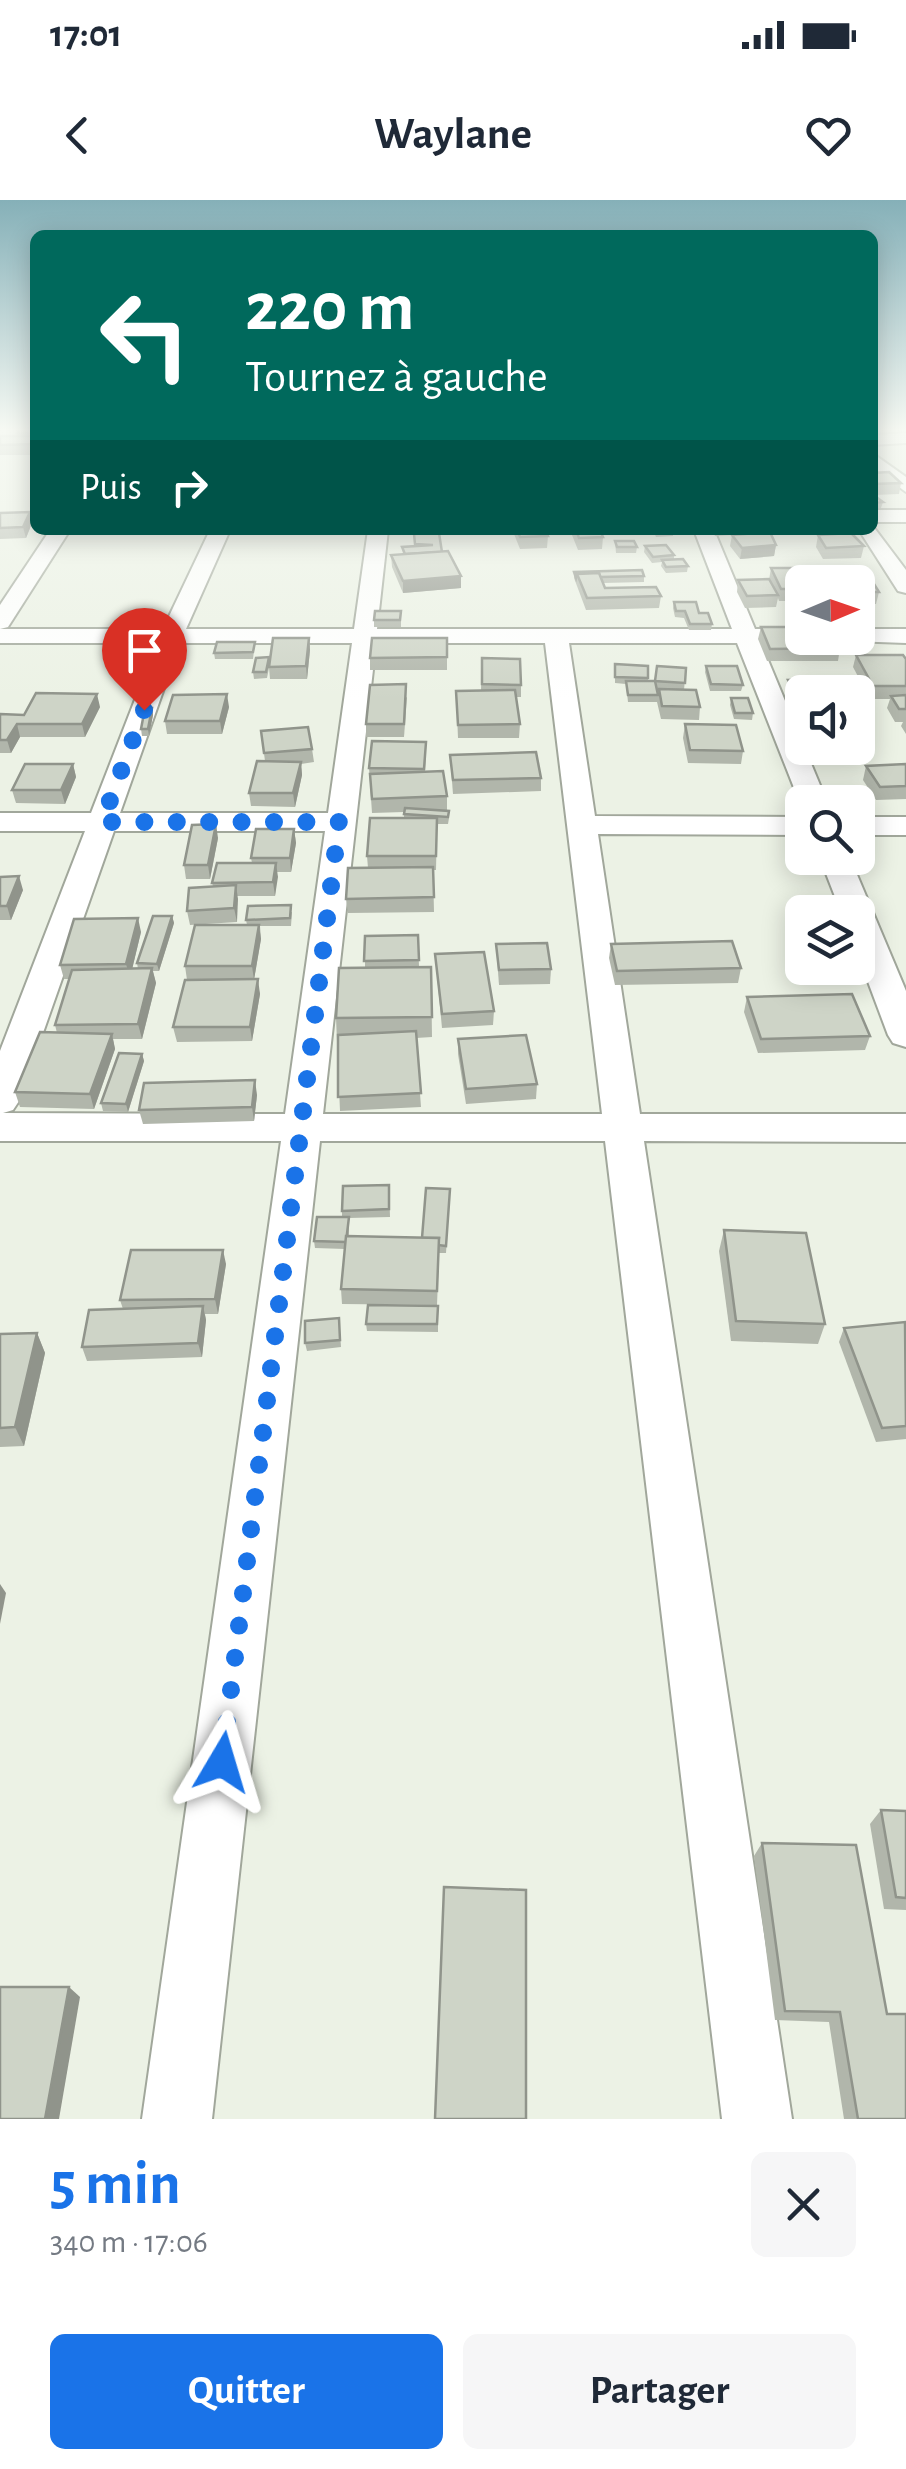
<!DOCTYPE html>
<html lang="fr">
<meta charset="utf-8">
<style>
body{margin:0;font-family:"Alegreya Sans",sans-serif;background:#f6f6f7;color:#1f2937;height:100vh;display:flex;flex-direction:column;font-size:38px;white-space:nowrap}
*{box-sizing:border-box;margin:0}
p{font-size:32px;color:#747a83}
.icon{flex:none;width:55px;height:55px;fill:none;stroke:currentColor;stroke-width:2;stroke-linecap:round;stroke-linejoin:round}
.map{position:relative;height:1919px;overflow:hidden}
.sheet{display:flex;flex-direction:column;background:#fff;flex:1}
.sheet>*{flex:none}
.guide{position:absolute;left:30px;top:30px;width:848px;height:305px;border-radius:15px;box-shadow:0 5px 25px #0003;background:#00695c;color:#fff;overflow:hidden}
.needle{width:65px;rotate:88deg}
.fabs{position:absolute;left:785px;top:365px;display:grid;gap:20px}
.fabs a{display:grid;place-items:center;width:90px;height:90px;border-radius:15px;background:#fff;box-shadow:0 5px 25px #0003;font-size:50px}
.pin{position:absolute;display:grid;place-items:center;width:85px;height:85px;color:#fff;margin:-102px -42px;border-radius:50% 50% 50% 0;rotate:-45deg;box-shadow:0 0 10px #0007}
.pin .icon{rotate:45deg}
.me{position:absolute;width:110px;margin:-55px;rotate:7deg;stroke-linejoin:round;filter:drop-shadow(0 0 8px #0008)}
.turn{display:flex;align-items:center;gap:35px;height:210px;padding:0 50px;font-size:45px}
.turn .icon{width:130px;height:130px;stroke-width:2.5}
.turn b{display:block;font-size:70px;line-height:85px}
.then{display:flex;align-items:center;height:95px;padding:0 50px;background:#0003;gap:20px;font-size:38px}
.round{display:grid;place-items:center;flex:none;width:105px;height:105px;border-radius:15px;background:#f6f6f7}
.summary{display:flex;align-items:center;justify-content:space-between;height:170px;padding:0 50px}
h1{font-size:60px;font-weight:700;line-height:75px;color:#1a73e8}
.primary-button{display:flex;gap:20px;margin-top:auto;padding:20px 50px}
.primary-button a{flex:1;height:115px;border-radius:15px;background:#1a73e8;color:#fff;font-size:40px;font-weight:700;line-height:115px;text-align:center}
.primary-button a+a{background:#f6f6f7;color:#1f2937}
.status{display:flex;justify-content:space-between;align-items:center;height:70px;padding:0 50px;background:#fff;direction:ltr}
.status svg{height:28px;fill:currentColor}
header{display:flex;justify-content:space-between;align-items:center;height:130px;padding:0 50px;background:#fff;font-size:45px;font-weight:700}
.map>svg:first-child{display:block}
.lines{fill:none;stroke-linecap:round;stroke-linejoin:round}
.minor-casing{stroke:#a1a79b;stroke-width:4}
.minor{fill:#fff;fill-rule:evenodd}
.wall{fill:#b1b6ab}
.shaded-wall{fill:#90948b}
.building{fill:#ced4c7;stroke:#90948b;stroke-width:2.5}
.route{stroke:#1a73e8;stroke-width:18;stroke-dasharray:0 32.4}
</style>
<div class="status"><b>17:01</b><svg viewBox="0 0 49 12"><path d="M0 12V9h3v3zM5 12V6h3v6zM10 12V3h3v9zM15 12V0h3v12zM26 1h20v11H26zM47 4h2v5h-2z"/></svg></div>
<header><svg class="icon" aria-label="back" viewBox="0 0 24 24"><path d="M15 5l-7 7 7 7"/></svg>Waylane<svg class="icon" aria-label="heart" viewBox="0 0 24 24"><path d="M12 20l-8-8c-3-5 5-10 8-4 3-6 11-1 8 4z"/></svg></header>
<div class="map">
<svg width="906" height="1919" viewBox="0 0 906 1919">
<rect width="100%" height="100%" fill="#ecf2e5"/>
<g class="lines">
<defs>
<g id="minor">
<path d="M906,233V243L872,245V235Z"/>
<path d="M872,253L906,277V292L872,267Z"/>
<rect x="872" y="310" width="34" height="12"/>
<path d="M872,325L906,370V393L898,391L859,330H872Z"/>
<path d="M50,330H70L8,427L0,429V405Z"/>
<path d="M210,330H230L186,429H354L368,330H388L377,429H732L694,330H714L755,429H802V438H813L802,443H761L827,602H802V608L737,443H569L595,616L802,617V635L598,634L640,914H906V942L644,941L792,1919H722L605,941H320L212,1919H142L281,941H0V851L85,631H0V613H91L157,443H0V429H163ZM180,443H352L328,613H120ZM376,443H545L602,914H323ZM114,631H325L285,914L3,913L13,910L19,901Z"/>
<path d="M858,429H906V443L850,441L847,438H858Z"/>
<rect x="858" y="617" width="48" height="18"/>
<path d="M820,658H850L906,791V847L893,843L888,835L858,755V712H841Z"/>
</g>
</defs>
<use href="#minor" class="minor-casing"/>
<use href="#minor" class="minor"/>
</g>
<g class="wall">
<path d="M35,230V255H0V236H17V233Z"/>
<path d="M872,273L901,283L899,294L874,295L883,302L881,308H872Z"/>
<path d="M30,312L32,323L26,338L0,339V313Z"/>
<path d="M515,330H545L548,336L547,348L520,349L514,334Z"/>
<path d="M570,330H600L603,337L602,349L578,350Z"/>
<path d="M653,330H673V336L656,337Z"/>
<path d="M712,330H763L762,333L776,345L774,356L740,359L730,346L732,335L715,336Z"/>
<path d="M414,334L442,351L461,388L403,393L392,367L391,355L403,354L402,347L415,346Z"/>
<path d="M818,335L864,346L861,358L823,359L816,347Z"/>
<path d="M615,341L637,347L636,353H616Z"/>
<path d="M645,346L674,355V359L688,366L687,372L666,373L661,366L662,362L652,363L644,352Z"/>
<path d="M771,368L806,382L807,377L823,382H802V401H779L778,398L776,407L745,408L737,392L738,380H769Z"/>
<path d="M574,372L644,376V382L603,383L605,388L661,396L659,408L586,410L574,378Z"/>
<path d="M829,376H869L879,392L876,404H858V382H827Z"/>
<path d="M674,402L699,413L712,424L711,430H689L684,418L675,417L673,408Z"/>
<path d="M401,417V427H374V420Z"/>
<path d="M761,427L840,448L838,461H767L758,439Z"/>
<path d="M309,438L310,450L307,479H270L269,468L267,478L254,479L253,472L269,457Z"/>
<path d="M447,438V470H370V458Z"/>
<path d="M255,442L253,459H215L214,453Z"/>
<path d="M856,455L906,459V534L901,526L903,522H895L887,508L890,499H870L853,467Z"/>
<path d="M482,458L521,485V497H516L520,524L519,538H458L456,491L481,490Z"/>
<path d="M615,464L648,478V481H655L686,468L684,490L700,507L699,520L661,519L657,502H628L626,484L615,483Z"/>
<path d="M706,466L743,485L741,491H710L705,472Z"/>
<path d="M840,479L847,491L848,486L860,487L871,512L870,519H858V492H802V514H796L786,492L788,480Z"/>
<path d="M407,497L404,537H366V524Z"/>
<path d="M731,498L753,513L752,520L734,519L730,505Z"/>
<path d="M100,507L85,537H20L11,553H0V514L24,515Z"/>
<path d="M229,507L222,534H167L165,521Z"/>
<path d="M152,508L153,515L149,536H142L141,529Z"/>
<path d="M685,524L743,551L741,564L688,563L683,538Z"/>
<path d="M261,531L312,549L314,562L301,564L302,575L295,607L251,606L249,593L265,561Z"/>
<path d="M426,555L425,572L447,596V610H436L449,618L448,624H437L436,670H433L434,712L348,713L346,699L368,668L367,656L404,618V612L372,613L369,568Z"/>
<path d="M450,555L541,578V591L453,594Z"/>
<path d="M73,564L76,577L65,604L16,603L12,590Z"/>
<path d="M906,564V599L876,600L863,580L866,566Z"/>
<path d="M294,629L296,643L291,672H277L275,696H237V722L190,725L187,711L213,686L212,683L252,663L251,658Z"/>
<path d="M218,638L210,679H186L184,665Z"/>
<path d="M0,677L23,690L11,720H0Z"/>
<path d="M292,712L291,726H260L261,739L254,779L260,794L252,841L177,842L173,827L187,780L185,766L247,725L246,720Z"/>
<path d="M172,716L174,723L159,771H153L156,783L142,839H113L115,849L94,909L20,907L15,892L57,833L55,825L69,779H64L60,765L141,732L132,769H138L137,763Z"/>
<path d="M418,735L419,767H431L432,837L416,838L421,907L340,911L336,818L365,768V736Z"/>
<path d="M496,744L551,769L550,784L499,785Z"/>
<path d="M611,744L741,768L738,783L615,785L609,758Z"/>
<path d="M435,754L494,811L493,825L442,828Z"/>
<path d="M747,797L870,836L865,850L758,853L744,812Z"/>
<path d="M458,839L537,884L536,899L466,904L458,854Z"/>
<path d="M142,854L144,861L128,912L103,911L101,903Z"/>
<path d="M257,895L254,921L143,924L139,910Z"/>
<path d="M389,985L390,1017L349,1018V1036L422,1038L450,989L446,1053H439L437,1105L342,1104L341,1089L345,1049L315,1048L314,1041L342,1017V1011Z"/>
<path d="M724,1030L825,1124L818,1144L731,1141L719,1051Z"/>
<path d="M226,1064L218,1114H205L206,1120L202,1157L87,1161L82,1147L123,1109L120,1100Z"/>
<path d="M438,1106V1132L367,1131L366,1124Z"/>
<path d="M339,1118L341,1147L307,1151L305,1143Z"/>
<path d="M906,1125V1239L876,1242L839,1142L844,1128Z"/>
<path d="M37,1133L45,1153L24,1246L0,1247V1134Z"/>
<path d="M881,1610L906,1611V1710L884,1709L870,1624Z"/>
<path d="M762,1643L906,1919H844L829,1822L775,1820L754,1656Z"/>
</g>
<g class="shaded-wall">
<path d="M30,312L32,323L26,338L23,327Z"/>
<path d="M776,345L774,356L740,359L742,348Z"/>
<path d="M461,376V388L403,393V381Z"/>
<path d="M309,438L310,450L307,479L306,466Z"/>
<path d="M97,494L100,507L85,537L82,524Z"/>
<path d="M227,494L229,507L222,534L220,521Z"/>
<path d="M152,508L153,515L149,536L148,529Z"/>
<path d="M17,524L20,537L11,553L7,540Z"/>
<path d="M301,562L302,575L295,607L293,593Z"/>
<path d="M73,564L76,577L65,604L61,590Z"/>
<path d="M216,624L218,638L210,679L208,665Z"/>
<path d="M294,629L296,643L291,672L290,658Z"/>
<path d="M276,663L278,677L275,696L273,682Z"/>
<path d="M19,676L23,690L11,720L7,706Z"/>
<path d="M236,685L238,699L237,722L234,708Z"/>
<path d="M172,716L174,723L159,771L157,764Z"/>
<path d="M138,718L141,732L130,778L126,764Z"/>
<path d="M259,725L261,739L254,780L252,766Z"/>
<path d="M152,768L156,783L142,839L138,824Z"/>
<path d="M258,779L260,794L252,841L250,827Z"/>
<path d="M112,834L115,849L94,909L90,894Z"/>
<path d="M142,854L144,861L128,912L126,904Z"/>
<path d="M255,880L257,895L254,921L252,907Z"/>
<path d="M223,1050L226,1064L218,1114L215,1099Z"/>
<path d="M203,1106L206,1120L202,1157L198,1143Z"/>
<path d="M37,1133L45,1153L24,1246L15,1227Z"/>
<path d="M0,1384L6,1393L0,1424Z"/>
<path d="M69,1787L80,1797L59,1919H45Z"/>
</g>
<g class="building">
<path d="M19,230H35V233H17Z"/>
<path d="M0,236H35V244L0,245Z"/>
<path d="M889,272L901,283L872,284V273Z"/>
<path d="M872,294L883,302L872,303Z"/>
<path d="M30,312L23,327L0,328V313Z"/>
<path d="M434,330L439,333L442,352L405,354L402,347L433,345L415,344L414,334L433,333Z"/>
<path d="M517,330H545L548,336L520,337Z"/>
<path d="M576,330H600L603,337L579,338Z"/>
<path d="M770,332L776,345L742,348L732,335Z"/>
<path d="M851,333L864,346L826,348L818,335Z"/>
<path d="M615,341H634L637,347H617Z"/>
<path d="M666,345L674,355L653,357L645,346Z"/>
<path d="M448,351L461,376L403,381L391,355Z"/>
<path d="M683,359L688,366L666,367L662,360Z"/>
<path d="M771,368H799L806,382H802V389H781Z"/>
<path d="M642,370L644,376L600,377L599,373L577,374L576,378L574,372Z"/>
<path d="M599,373L605,388L656,387L661,396L587,398L577,374Z"/>
<path d="M829,376H869L879,392H858V382H832Z"/>
<path d="M807,377H820L823,382H810Z"/>
<path d="M769,379L778,395L747,396L738,380Z"/>
<path d="M674,402H696L699,413H708L712,424H690L685,411H676Z"/>
<path d="M375,411H401L400,420H374Z"/>
<path d="M761,427H802V438H835L840,448L770,449Z"/>
<path d="M273,438H309L306,466L269,467Z"/>
<path d="M372,438H447V457L370,458Z"/>
<path d="M217,442H255L253,452L214,453Z"/>
<path d="M856,455H903L906,459V486H873Z"/>
<path d="M269,457L266,472H253L256,458Z"/>
<path d="M482,458L520,459L521,485L482,484Z"/>
<path d="M615,464L648,466V478L615,477Z"/>
<path d="M657,466L686,468L685,483L655,481Z"/>
<path d="M706,466H737L743,485L711,484Z"/>
<path d="M840,479L848,492H802V501H799L788,480Z"/>
<path d="M626,481H655L658,495H628Z"/>
<path d="M406,484L404,524H366L370,485Z"/>
<path d="M848,486L860,487L871,512H858V492H850Z"/>
<path d="M659,489L696,490L700,507L662,506Z"/>
<path d="M515,490L520,524L458,525L456,491Z"/>
<path d="M36,493L97,494L82,524H17L7,540H0V514L24,515Z"/>
<path d="M227,494L220,521H165L173,495Z"/>
<path d="M906,495V509H899L891,496Z"/>
<path d="M731,498H748L753,513H735Z"/>
<path d="M145,508H152L148,529H141Z"/>
<path d="M685,524L736,525L743,551L690,550Z"/>
<path d="M308,527L312,549L264,553L261,531Z"/>
<path d="M372,541L426,542L424,569L369,568Z"/>
<path d="M536,552L541,578L453,580L450,555Z"/>
<path d="M257,561L301,562L293,593H249Z"/>
<path d="M25,564H73L61,590H12Z"/>
<path d="M906,564V586L880,587L866,566Z"/>
<path d="M443,571L447,596L372,599L370,574Z"/>
<path d="M405,608L449,611L448,617L404,614Z"/>
<path d="M370,618H437L436,656H367Z"/>
<path d="M216,624L208,665H184L192,625Z"/>
<path d="M256,629H294L290,658H251Z"/>
<path d="M217,663H276L273,682L212,683Z"/>
<path d="M433,667L434,697L346,699L348,668Z"/>
<path d="M19,676L7,706H0V677Z"/>
<path d="M236,685L234,708L187,711L189,688Z"/>
<path d="M291,705L290,718L246,720L248,706Z"/>
<path d="M153,716H172L157,764L137,763Z"/>
<path d="M138,718L126,764L60,765L74,719Z"/>
<path d="M195,725H259L252,766H185Z"/>
<path d="M418,735L419,760L364,761L365,736Z"/>
<path d="M732,741L741,768L617,771L611,744Z"/>
<path d="M547,743L551,769L499,770L496,744Z"/>
<path d="M484,752L494,811L442,814L435,754Z"/>
<path d="M431,767L432,817L336,818L339,768Z"/>
<path d="M152,768L138,824L55,825L72,770Z"/>
<path d="M258,779L250,827H173L185,780Z"/>
<path d="M852,794L870,836L761,839L747,797Z"/>
<path d="M416,831L421,893L338,897V835Z"/>
<path d="M40,832L112,834L90,894L15,892Z"/>
<path d="M526,835L537,884L466,889L458,839Z"/>
<path d="M119,853L142,854L126,904L101,903Z"/>
<path d="M255,880L252,907L139,910L144,883Z"/>
<path d="M389,985V1009L342,1011L343,986Z"/>
<path d="M426,988L450,989L446,1046L438,1045L439,1038H422Z"/>
<path d="M317,1017H349L346,1042L314,1041Z"/>
<path d="M724,1030L806,1033L825,1124L736,1121Z"/>
<path d="M346,1036L439,1038L437,1091L341,1089Z"/>
<path d="M131,1050H223L215,1099L120,1100Z"/>
<path d="M368,1105L438,1106L437,1124H366Z"/>
<path d="M203,1106L198,1143L82,1147L89,1110Z"/>
<path d="M339,1118L340,1140L305,1143V1121Z"/>
<path d="M905,1122L906,1226L882,1228L844,1128Z"/>
<path d="M37,1133L15,1227L0,1228V1134Z"/>
<path d="M881,1610L906,1611V1698L896,1697Z"/>
<path d="M762,1643L856,1645L887,1814H906V1919H858L840,1812L785,1811Z"/>
<path d="M444,1687L526,1690V1919H435Z"/>
<path d="M0,1787H69L45,1919H0Z"/>
</g>
<linearGradient id="sky" x2="0" y2="1"><stop stop-color="#85b0b8"/><stop offset="0.46" stop-color="#f6f9f3"/><stop offset="1" stop-color="#f6f9f3" stop-opacity="0"/></linearGradient>
<rect width="906" height="499" fill="url(#sky)"/>
<g class="lines">
<path class="route" d="M144,510L102,622H339L222,1562"/>
</g>
</svg>
<div class="fabs">
<a><svg class="needle" viewBox="-14 -14 28 28"><path d="M0-13l5 13h-10z" fill="#e53935"/><path d="M0 13l5-13h-10z" fill="#747a83"/></svg></a>
<a><svg class="icon" aria-label="sound" viewBox="0 0 24 24"><path d="M4 9h4l5-4v14l-5-4H4zM17 9q2 3 0 6"/></svg></a>
<a><svg class="icon" aria-label="search" viewBox="0 0 24 24"><circle cx="10" cy="10" r="6"/><path d="M15 15l6 6"/></svg></a>
<a><svg class="icon" aria-label="layers" viewBox="0 0 24 24"><path d="M12 4l9 5-9 5-9-5zM3 14l9 5 9-5"/></svg></a>
</div>
<div class="pin" style="left:144px;top:510px;background:#d93025"><svg class="icon" aria-label="arrive" viewBox="0 0 24 24"><path d="M6 21V4h12l-3 4 3 4H6"/></svg></div>
<svg class="me" style="left:222px;top:1562px" viewBox="-20 -20 40 40"><path d="M0-17L14 15 0 8-14 15z" fill="#1a73e8" stroke="#fff" stroke-width="4"/></svg>
<div class="guide">
<div class="turn"><svg class="icon" aria-label="left" viewBox="0 0 24 24"><path d="M17 20v-9H6M10 6l-5 5 5 5"/></svg><div><b>220 m</b>Tournez à gauche</div></div>
<div class="then">Puis<svg class="icon" aria-label="right" viewBox="0 0 24 24"><path d="M7 20v-9h11M14 6l5 5-5 5"/></svg></div>
</div>
</div>
<section class="sheet">
<div class="summary"><div><h1>5 min</h1><p>340 m · 17:06</p></div><a class="round"><svg class="icon" aria-label="close" viewBox="0 0 24 24"><path d="M6 6l12 12M18 6L6 18"/></svg></a></div>
<div class="primary-button"><a>Quitter</a><a>Partager</a></div>
</section>
